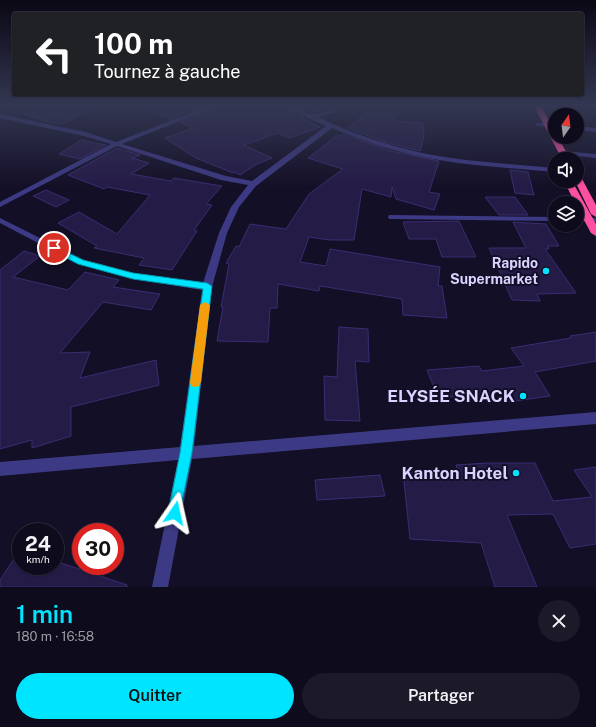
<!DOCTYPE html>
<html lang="fr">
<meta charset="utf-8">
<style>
body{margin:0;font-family:"Public Sans",sans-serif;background:#1c1929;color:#f1f3f6;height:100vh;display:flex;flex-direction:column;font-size:15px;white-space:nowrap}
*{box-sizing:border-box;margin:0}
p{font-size:13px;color:#9b9ba3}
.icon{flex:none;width:22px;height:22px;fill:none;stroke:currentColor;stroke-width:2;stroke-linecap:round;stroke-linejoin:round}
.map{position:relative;height:587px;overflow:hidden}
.panel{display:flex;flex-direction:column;background:#0e0b1c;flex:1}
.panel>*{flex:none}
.banner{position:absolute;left:12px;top:12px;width:572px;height:84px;border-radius:4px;box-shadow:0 1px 3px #0004,0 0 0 1px #2e2b3b;background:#202124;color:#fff;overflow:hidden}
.needle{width:26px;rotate:14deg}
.controls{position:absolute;left:548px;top:108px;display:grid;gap:8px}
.controls a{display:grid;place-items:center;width:36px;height:36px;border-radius:50%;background:#0e0b1c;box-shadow:0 1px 3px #0004,0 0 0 1px #2e2b3b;font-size:20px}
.speed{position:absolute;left:12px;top:523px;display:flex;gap:8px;font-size:20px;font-weight:700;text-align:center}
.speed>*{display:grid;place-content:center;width:52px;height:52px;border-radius:50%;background:#0e0b1c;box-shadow:0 1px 3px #0004,0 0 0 1px #2e2b3b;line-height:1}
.speed small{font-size:10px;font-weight:400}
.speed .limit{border:6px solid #d22;background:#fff;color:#111}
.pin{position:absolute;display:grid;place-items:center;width:34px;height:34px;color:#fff;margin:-17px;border:2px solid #fff;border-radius:50%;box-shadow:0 1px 4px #0007}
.me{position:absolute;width:44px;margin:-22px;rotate:11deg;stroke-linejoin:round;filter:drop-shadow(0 0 3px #0008)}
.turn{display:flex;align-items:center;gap:14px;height:84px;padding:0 16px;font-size:18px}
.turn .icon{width:52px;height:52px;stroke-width:2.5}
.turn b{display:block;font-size:28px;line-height:34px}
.round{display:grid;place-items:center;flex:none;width:42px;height:42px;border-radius:21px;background:#1c1929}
.summary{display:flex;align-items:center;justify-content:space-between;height:68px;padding:0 16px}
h1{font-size:24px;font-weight:600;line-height:30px;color:#00e5ff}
.action{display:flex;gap:8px;margin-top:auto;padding:8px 16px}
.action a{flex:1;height:46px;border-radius:24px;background:#00e5ff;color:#111;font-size:16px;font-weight:600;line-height:46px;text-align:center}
.action a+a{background:#1c1929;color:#f1f3f6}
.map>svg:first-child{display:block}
.building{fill:#241b47;stroke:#3b2d73}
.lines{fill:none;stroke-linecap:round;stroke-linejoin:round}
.minor{fill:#3d3a85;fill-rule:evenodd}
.highway{fill:#ff4fa3;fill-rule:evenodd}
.route{fill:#00e5ff;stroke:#0095a6}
.slow{fill:#f59e0b}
.poi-dot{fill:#00e5ff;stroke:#130f26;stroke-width:1.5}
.labels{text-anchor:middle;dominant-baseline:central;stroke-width:4;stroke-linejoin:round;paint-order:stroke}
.poi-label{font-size:14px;font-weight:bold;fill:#d9d4ff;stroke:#130f26;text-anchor:end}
.near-poi-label{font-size:17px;font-weight:bold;fill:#d9d4ff;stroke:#130f26;text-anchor:end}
</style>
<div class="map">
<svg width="596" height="587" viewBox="0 0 596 587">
<rect width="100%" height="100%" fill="#130f26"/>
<g class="building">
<path d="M44,106H94L63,124L48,122L24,114Z"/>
<path d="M142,106H203L171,119Z"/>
<path d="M218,106H285L303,117L301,118L320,127L289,138L278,133L244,145L272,158L257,164L240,175L234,172L233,173L196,158L165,138L193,128L180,122Z"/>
<path d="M295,106H329V108L317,112H310Z"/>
<path d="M370,110L396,115L393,121L423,123L424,136L420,151L385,142L348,128Z"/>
<path d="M343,134L391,151L439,161L429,192L440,194L434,210L396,199L392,187L391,197L362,189L354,240H330L309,237L300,262L326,266L330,249L440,267L438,286H442L447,318L403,315L402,299L320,286L319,291L278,284L277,308H270L268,342L217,341L223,307H221L229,264L226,263L236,246L239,247L250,224L286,229L309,194L343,169L308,158L338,135L340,136Z"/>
<path d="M81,140L106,145L80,159L59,154Z"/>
<path d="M117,148L140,155L132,158L149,163L131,174L171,181L174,178L222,186L206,204L212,205L194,230L197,231L172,270L139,265L144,258L94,248L97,246L58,223L79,212L117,234L150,195L107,187L104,189L68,175Z"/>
<path d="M510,170L528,172L534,195L515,193Z"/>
<path d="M46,190L69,200L56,207L33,196Z"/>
<path d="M485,197H515L528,215H499Z"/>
<path d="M459,221L476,257H442L436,239H409L403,222Z"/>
<path d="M513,222L546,224L559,246H548L549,249H545L576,293L537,294L540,301L512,300L489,248H526Z"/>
<path d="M24,251L40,256L13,277L68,290L85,272L119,280L113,287L160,294L151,310L103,302L60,353L90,352L80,378L156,360L159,385L71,407V436L32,448V440L0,449V270Z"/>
<path d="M339,327L368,329L369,362L355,361L360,421L325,420L324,376L337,377Z"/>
<path d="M596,332V361L535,372L550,396L509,402L503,392L438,398L427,370L479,366L482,371L524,366L511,348L571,338L570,336Z"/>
<path d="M488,463H535L553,501L592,497L574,470L596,467V544L570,548L553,514L507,515L537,587H495L481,543L410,539L403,472L459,475L456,465Z"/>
<path d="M380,475L385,496L317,500L315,480Z"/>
<path d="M21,548V566H55V561L127,585V587H0V580Z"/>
</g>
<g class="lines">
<g class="minor">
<path d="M208,106H217L122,144L226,176L252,181L326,126L308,118L286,106C297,106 306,115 313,114C328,114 341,106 357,106L317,117C352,133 389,146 427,154C469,162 512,164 555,168V172C513,168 469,166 428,158C395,152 362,141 332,128L256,186L239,207L227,233L212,287L194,446L596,412V424L192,459L168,587H152L178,460L0,476V462L180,447L202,290L133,279L78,264L0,223V218L84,260L133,273L203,283L219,233L231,207L248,185L221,180L117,146L0,207V202L111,144L84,136L0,118V114L85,132L116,142Z"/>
<path d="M536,123H555V127L538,126L536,125Z"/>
<path d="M577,126L596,128V132L577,130Z"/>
<path d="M562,151L596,154V158L560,154L559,153Z"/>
<path d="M389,215L555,217V221L392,219H389L388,217Z"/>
<path d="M577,217L596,218V222L577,221Z"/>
</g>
<g class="highway">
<path d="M534,106H541L555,132V137H558L570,159H562Z"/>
<path d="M577,174L581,177L596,205V217L591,214L575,181H577Z"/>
<path d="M564,181H572L596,224V236L591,233L577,207V203H575Z"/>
</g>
</g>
<linearGradient id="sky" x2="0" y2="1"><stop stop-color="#0a0815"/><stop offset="0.56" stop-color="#333752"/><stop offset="1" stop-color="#333752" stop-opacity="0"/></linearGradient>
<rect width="596" height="188" fill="url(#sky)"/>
<path class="route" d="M54,246L83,260L133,273L207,283L212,286L192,453L179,517L175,519L170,517L168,513L180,453L203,289L133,279L78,264L51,250V247Z"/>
<path class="slow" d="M205,302L210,305L201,382L199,386L195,387L191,386L190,382L200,305Z"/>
<g class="poi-dot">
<circle cx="546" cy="271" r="4"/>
<circle cx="523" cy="396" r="4"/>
<circle cx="516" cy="473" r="4"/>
</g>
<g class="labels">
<g class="poi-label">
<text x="538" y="263">Rapido<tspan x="538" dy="16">Supermarket</tspan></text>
</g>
<g class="near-poi-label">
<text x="515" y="396">ELYSÉE SNACK</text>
<text x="508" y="473">Kanton Hotel</text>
</g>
</g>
</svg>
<div class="controls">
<a><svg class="needle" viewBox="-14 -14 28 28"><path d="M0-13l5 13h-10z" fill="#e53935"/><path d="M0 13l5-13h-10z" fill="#9b9ba3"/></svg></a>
<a><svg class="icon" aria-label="sound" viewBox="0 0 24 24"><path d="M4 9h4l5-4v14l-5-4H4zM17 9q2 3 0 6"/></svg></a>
<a><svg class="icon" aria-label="layers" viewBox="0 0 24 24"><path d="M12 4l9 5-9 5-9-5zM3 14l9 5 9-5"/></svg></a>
</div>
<div class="speed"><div>24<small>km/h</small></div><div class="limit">30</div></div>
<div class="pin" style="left:54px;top:248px;background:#d93025"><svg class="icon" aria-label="arrive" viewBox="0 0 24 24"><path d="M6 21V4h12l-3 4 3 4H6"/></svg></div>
<svg class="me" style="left:175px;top:513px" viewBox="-20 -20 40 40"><path d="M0-17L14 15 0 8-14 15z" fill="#00e5ff" stroke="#fff" stroke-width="4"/></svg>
<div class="banner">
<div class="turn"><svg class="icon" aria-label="left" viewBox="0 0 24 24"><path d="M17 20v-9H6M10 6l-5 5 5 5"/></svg><div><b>100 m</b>Tournez à gauche</div></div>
</div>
</div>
<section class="panel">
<div class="summary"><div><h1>1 min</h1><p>180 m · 16:58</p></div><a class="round"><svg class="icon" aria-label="close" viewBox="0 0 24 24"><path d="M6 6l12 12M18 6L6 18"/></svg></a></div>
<div class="action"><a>Quitter</a><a>Partager</a></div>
</section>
